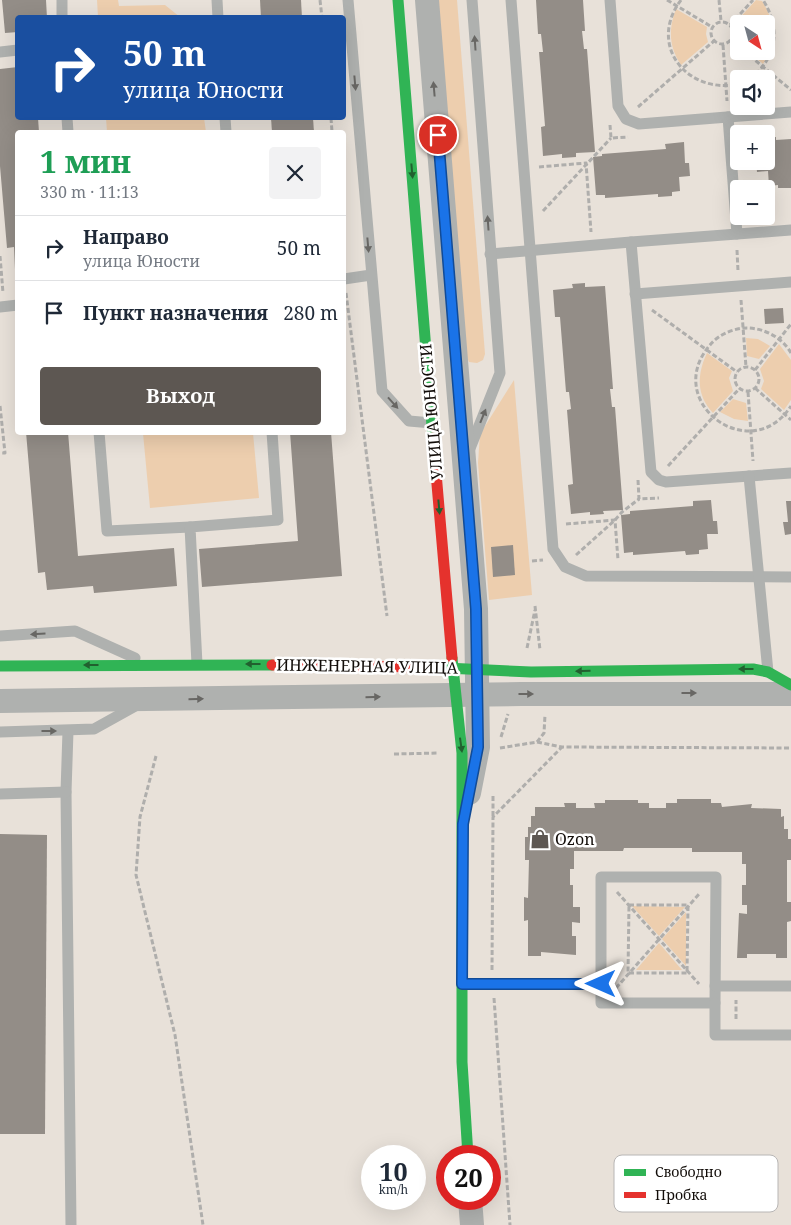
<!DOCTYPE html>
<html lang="ru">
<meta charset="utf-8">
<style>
body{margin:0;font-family:"Noto Serif",serif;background:#f2f2f3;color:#1f2937;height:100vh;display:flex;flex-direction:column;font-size:19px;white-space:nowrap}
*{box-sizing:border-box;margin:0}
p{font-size:16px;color:#747a83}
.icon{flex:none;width:28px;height:28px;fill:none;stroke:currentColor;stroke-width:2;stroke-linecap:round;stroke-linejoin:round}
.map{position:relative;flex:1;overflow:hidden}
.side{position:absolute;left:15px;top:130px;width:331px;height:305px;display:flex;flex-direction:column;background:#fff;border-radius:5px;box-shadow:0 5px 20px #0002}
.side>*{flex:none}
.guide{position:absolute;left:15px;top:15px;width:331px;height:105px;border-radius:5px;box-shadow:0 5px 20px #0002;background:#1a4fa0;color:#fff;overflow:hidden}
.needle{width:32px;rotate:144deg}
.buttons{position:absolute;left:730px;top:15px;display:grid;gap:10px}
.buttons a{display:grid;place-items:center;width:45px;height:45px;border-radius:5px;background:#fff;box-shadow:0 5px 20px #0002;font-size:25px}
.speed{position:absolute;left:361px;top:1145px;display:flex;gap:10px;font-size:25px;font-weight:700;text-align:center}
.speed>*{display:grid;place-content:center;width:65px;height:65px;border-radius:50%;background:#fff;box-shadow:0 5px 20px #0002;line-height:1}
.speed small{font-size:12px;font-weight:400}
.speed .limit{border:8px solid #d22;background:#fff;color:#111}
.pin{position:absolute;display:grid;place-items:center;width:42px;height:42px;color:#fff;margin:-21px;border:2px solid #fff;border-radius:50%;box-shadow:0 1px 5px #0007}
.me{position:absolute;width:55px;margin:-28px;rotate:270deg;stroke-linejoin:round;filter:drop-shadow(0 0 4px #0008)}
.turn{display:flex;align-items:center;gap:18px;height:105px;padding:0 25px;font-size:22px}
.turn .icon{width:65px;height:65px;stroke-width:2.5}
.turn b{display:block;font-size:35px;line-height:42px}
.round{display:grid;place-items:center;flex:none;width:52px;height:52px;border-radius:5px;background:#f2f2f3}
.headline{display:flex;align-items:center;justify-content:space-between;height:85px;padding:0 25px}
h1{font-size:30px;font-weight:700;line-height:38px;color:#1e9e55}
.primary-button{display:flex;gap:10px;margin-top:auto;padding:10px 25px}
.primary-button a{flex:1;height:58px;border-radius:5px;background:#5d5752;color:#fff;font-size:20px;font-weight:700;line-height:58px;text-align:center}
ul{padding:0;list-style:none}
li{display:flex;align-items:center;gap:15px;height:65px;padding:0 25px;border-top:1px solid #e0e1e3}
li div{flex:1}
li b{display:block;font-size:19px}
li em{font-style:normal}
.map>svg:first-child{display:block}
.green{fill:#edceae}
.building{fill:#938d87}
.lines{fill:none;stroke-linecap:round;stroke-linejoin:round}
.path{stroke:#afaeac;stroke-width:3;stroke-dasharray:5 2.5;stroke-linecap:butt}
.lane{stroke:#afb1af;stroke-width:11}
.street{stroke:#afb1af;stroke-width:24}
.fast{stroke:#30b455;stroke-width:11}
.jam{stroke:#e5322d;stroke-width:11}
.oneway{fill:#686764}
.oneway2{fill:#21602f}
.route-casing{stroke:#114b97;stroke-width:12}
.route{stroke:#1a73e8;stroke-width:9}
.labels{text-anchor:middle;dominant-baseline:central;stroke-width:5;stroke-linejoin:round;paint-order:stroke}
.street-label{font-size:16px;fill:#120d09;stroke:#fff}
.poi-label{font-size:16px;fill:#120d09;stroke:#fff;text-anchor:start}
.key{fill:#fff;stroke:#b8b6b5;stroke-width:1}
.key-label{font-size:14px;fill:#120d09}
</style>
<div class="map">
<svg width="791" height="1225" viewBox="0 0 791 1225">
<rect width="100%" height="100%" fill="#e8e1d9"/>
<g class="green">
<path d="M97,0H118L119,6L165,5L180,17H98Z"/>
<path d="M437,0H457L485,354L483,360L477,363L469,362L465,353Z"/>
<path d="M756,0L762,1C775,21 778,44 763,64L748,51H766V24H739V44L736,41L738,32L735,23Z"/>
<path d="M676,9L707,27L706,34L708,42L681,65C669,47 668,29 676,9Z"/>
<path d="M106,118H204L206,132H107Z"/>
<path d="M746,338L758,339L770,346L759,359L747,356Z"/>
<path d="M779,344L791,360V400L784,410L761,389L764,381L760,369Z"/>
<path d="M707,353L732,371L729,378L733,391L713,413C696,395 697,374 707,353Z"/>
<path d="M514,380L532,595L489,600L478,463L480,434Z"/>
<path d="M733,399L746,403L748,421L734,419L720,412Z"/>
<path d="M143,433H253L259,498L150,508Z"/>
<path d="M632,906L685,907L659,936Z"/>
<path d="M686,912V966L662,939Z"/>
<path d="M659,943L682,970H636Z"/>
</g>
<g class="building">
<path d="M2,0H46L47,18H18V32L5,33Z"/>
<path d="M260,0H301L302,18H261Z"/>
<path d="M536,0H583L585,31H582L584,49H587L595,152L576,153V157L562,158V154L543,156L541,127L545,126L539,52H543L541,34H538Z"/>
<path d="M18,67V118H38L39,132H18V269H15L14,247L7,248L0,166V69Z"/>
<path d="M271,118H313L314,132H272Z"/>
<path d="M776,137V140L791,139V188H778V185L769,186L768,171L757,172L756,161H766V138Z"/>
<path d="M684,142L685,163H689L690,176L679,177L680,191L672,192V196L658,197V194L605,198V195H596L593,157L602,156V154L666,149L665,144Z"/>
<path d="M585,283V287L605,286L613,389H610L612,407H615L623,510L603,511L604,514L590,515V512L571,514L568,485L573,484L567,410L571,409L569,392H566L560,317H555L553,290L573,288L572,284Z"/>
<path d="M783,308L784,323L765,324L764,309Z"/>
<path d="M26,432H68L78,556L174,548L177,586L94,593L93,586L47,590L45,572L38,573Z"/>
<path d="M290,432H331L342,576L202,587L199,549L298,541Z"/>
<path d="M711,500L713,521H717L718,534H707L708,549L699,550V554L686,555L685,551L633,555V552L624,553L621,515L630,514V511L693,506V501Z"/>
<path d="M786,501H791V534L785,535L783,522H788Z"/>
<path d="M513,545L515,575L493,577L491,547Z"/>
<path d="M677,799H711V803H721L722,807L752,804L751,808L781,809V817L784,816V829H788V839H791V860H787V902H791V921L787,922V958H776V954H747V958H737L739,913L747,914V905H742V885H746V864H742V852H692V848H624L623,851H574V869H570V885H573V907H580V923L572,922V936H576V955L541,952V956H528V920L524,921V897L528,898L529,860H525V837H528V827H531V816H535V807H565L564,803H576V808H595L594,803H605V800H638V803H649V808H666V803H677Z"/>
<path d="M0,834L47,835L45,1134H0Z"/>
</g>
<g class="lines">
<g class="path">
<path d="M320,0L322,18"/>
<path d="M667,0L712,27"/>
<path d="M681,0C647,45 687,95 739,84"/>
<path d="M719,0L721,21"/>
<circle cx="722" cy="33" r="11"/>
<path d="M730,25L753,0"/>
<path d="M730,40L739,47"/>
<path d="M723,45L727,101"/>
<path d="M744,51L791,90"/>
<path d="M750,79C777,58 781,28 763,0"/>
<path d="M638,107L714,41"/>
<path d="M331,118L332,132"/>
<path d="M610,125L611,138L628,137"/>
<path d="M539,167L586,163L591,232"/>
<path d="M543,211L611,138"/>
<path d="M737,250L738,271"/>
<path d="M0,256L3,293"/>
<path d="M346,293L387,616"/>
<path d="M741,300L746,367"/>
<path d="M652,310L737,372"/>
<path d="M791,353C783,338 764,328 747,328C733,328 718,335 710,345C661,402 751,468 791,406"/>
<circle cx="747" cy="379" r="12"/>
<path d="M755,370L791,324"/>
<path d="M755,388L791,420"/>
<path d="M748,392L753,461"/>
<path d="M0,406L5,453H0"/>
<path d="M668,466L739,389"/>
<path d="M638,480L639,499L659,498"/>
<path d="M615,520L622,512L639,499"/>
<path d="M566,524L615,520L618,560"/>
<path d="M576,555L614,521"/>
<path d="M532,561L543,560"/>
<path d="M535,606L540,650"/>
<path d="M527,648L535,610"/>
<path d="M501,737L508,714"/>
<path d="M537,742L544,733L545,715"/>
<path d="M500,748L537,742L562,747L791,748"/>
<path d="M394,754L439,753"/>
<path d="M156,756L140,817L136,875L175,1035L203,1225"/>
<path d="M493,816V795"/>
<path d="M617,892L699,984"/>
<path d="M629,905H688L687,973H628Z"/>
<path d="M492,970L493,817L562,747"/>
<path d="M616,988L700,893"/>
<path d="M494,998L510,1225"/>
<path d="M736,1019V1000"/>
</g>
<g class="lane">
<path d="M62,0V18"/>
<path d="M217,0L218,18"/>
<path d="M348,0L382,391L409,421L432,423"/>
<path d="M511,0L553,549L565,567L586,576L791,577"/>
<path d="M610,0L618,106L626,119L639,124L791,112"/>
<path d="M0,52L18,50"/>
<path d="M728,117L737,234"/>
<path d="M67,118L68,132"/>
<path d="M225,118L226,132"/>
<path d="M631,242L791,230"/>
<path d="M490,254L631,242L651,472L659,480L666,482L791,473"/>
<path d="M344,279L371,275"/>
<path d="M635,294L791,282"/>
<path d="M0,307L18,305"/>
<path d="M99,432L107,531L190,527"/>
<path d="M469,451L500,373L472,0"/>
<path d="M749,476L768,672"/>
<path d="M0,636L75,631L135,658"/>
<path d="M197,664L190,527L278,520L272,432"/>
<path d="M68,731L66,792L71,1225"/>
<path d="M0,732L94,729L139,704"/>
<path d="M0,794L66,792"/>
<path d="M462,984H601V877H716L715,1003H601V984"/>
<path d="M715,986H791"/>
<path d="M715,1003V1035H791"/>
</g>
<g class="street">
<path d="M427,0L476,609L478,747L469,793"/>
<path d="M0,701L521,694H791"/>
<path d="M470,1199L472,1225"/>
</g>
<g class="fast">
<path d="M398,0L433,438"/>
<path d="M452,658L462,753V1062L468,1156"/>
<path d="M0,666L272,665"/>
<path d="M424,667L531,672L753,669L768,672L791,685"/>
</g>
<g class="jam">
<path d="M433,438L452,658"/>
<path d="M272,665L424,667"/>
</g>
</g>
<defs><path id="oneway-solid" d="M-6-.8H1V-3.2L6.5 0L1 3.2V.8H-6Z" transform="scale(1.25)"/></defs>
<g class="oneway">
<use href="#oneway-solid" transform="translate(475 43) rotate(-94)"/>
<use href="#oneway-solid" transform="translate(355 83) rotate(85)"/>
<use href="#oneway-solid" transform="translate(434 89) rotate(-95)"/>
<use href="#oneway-solid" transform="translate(488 223) rotate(-94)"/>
<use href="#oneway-solid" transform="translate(368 245) rotate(85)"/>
<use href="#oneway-solid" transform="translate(393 403) rotate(48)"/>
<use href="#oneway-solid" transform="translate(483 416) rotate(-68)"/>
<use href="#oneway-solid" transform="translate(38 634) rotate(177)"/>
<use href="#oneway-solid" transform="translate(689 693)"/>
<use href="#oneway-solid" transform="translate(526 694)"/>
<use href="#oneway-solid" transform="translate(373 697) rotate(-1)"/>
<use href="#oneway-solid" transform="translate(196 699) rotate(-1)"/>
<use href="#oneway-solid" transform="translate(49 731)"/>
</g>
<g class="oneway2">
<use href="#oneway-solid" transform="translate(412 171) rotate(85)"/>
<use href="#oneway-solid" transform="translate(439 507) rotate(85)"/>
<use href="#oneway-solid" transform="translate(253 664) rotate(-180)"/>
<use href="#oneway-solid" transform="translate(91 665) rotate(180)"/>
<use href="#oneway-solid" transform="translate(746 669) rotate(-180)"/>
<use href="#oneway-solid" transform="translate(583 671) rotate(179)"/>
<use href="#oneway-solid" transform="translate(461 745) rotate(82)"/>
</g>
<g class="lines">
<defs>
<path id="route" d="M438,135L476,609L478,747L463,824L462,984H601"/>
</defs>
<use href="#route" class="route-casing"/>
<use href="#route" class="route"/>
</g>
<defs>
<symbol id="shop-bare" viewBox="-9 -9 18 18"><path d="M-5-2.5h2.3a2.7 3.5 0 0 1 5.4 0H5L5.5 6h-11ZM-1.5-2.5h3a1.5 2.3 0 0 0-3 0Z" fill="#5d5752" stroke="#fff" stroke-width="2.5" paint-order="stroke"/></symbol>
</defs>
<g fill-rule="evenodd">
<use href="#shop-bare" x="526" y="825" width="28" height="28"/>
</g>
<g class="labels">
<g class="street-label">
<text transform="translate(431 412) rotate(-95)">УЛИЦА ЮНОСТИ</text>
<text transform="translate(367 666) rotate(1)">ИНЖЕНЕРНАЯ УЛИЦА</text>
</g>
<g class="poi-label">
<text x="555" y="839">Ozon</text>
</g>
</g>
<rect x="614" y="1155" width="164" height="57" rx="8" class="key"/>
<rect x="624" y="1169" width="22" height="7" fill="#30b455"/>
<rect x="624" y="1192" width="22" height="6" fill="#e5322d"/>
<g class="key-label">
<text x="655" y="1177">Свободно</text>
<text x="655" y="1200">Пробка</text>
</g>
</svg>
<div class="buttons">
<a><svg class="needle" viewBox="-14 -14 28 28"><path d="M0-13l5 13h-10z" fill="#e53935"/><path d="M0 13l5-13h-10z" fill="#747a83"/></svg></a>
<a><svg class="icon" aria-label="sound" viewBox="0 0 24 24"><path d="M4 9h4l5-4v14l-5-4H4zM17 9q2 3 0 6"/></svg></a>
<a>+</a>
<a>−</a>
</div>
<div class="speed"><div>10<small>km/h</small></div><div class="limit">20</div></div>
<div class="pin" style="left:438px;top:135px;background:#d93025"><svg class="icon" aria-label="arrive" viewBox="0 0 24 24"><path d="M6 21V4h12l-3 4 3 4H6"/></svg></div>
<svg class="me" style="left:601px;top:984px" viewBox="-20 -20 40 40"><path d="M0-17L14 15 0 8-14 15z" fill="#1a73e8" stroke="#fff" stroke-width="4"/></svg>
<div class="guide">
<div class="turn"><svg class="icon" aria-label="right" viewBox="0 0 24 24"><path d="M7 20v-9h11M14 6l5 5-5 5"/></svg><div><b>50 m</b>улица Юности</div></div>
</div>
<section class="side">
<div class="headline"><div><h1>1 мин</h1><p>330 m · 11:13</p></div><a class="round"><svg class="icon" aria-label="close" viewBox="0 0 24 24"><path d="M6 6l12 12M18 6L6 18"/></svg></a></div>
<ul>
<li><svg class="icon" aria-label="right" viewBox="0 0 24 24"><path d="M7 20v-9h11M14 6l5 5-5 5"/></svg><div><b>Направо</b><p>улица Юности</p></div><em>50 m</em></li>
<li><svg class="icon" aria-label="arrive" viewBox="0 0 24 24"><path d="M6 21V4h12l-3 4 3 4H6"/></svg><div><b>Пункт назначения</b></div><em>280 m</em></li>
</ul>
<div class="primary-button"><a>Выход</a></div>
</section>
</div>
